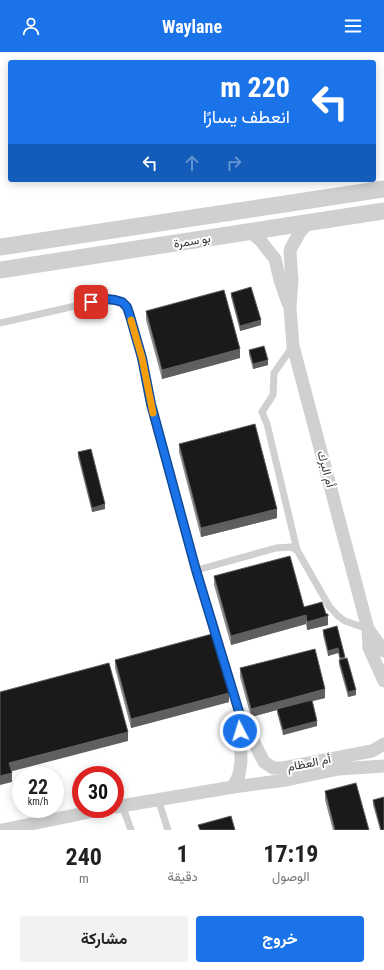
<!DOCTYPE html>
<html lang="ar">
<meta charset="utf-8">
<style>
body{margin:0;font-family:"Roboto Condensed",Vazirmatn,sans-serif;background:#f2f2f2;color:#222;direction:rtl;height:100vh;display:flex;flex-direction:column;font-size:15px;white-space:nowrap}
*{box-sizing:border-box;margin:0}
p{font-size:13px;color:#767676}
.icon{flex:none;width:22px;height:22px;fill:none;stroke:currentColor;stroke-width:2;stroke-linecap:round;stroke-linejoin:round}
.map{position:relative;height:778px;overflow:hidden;direction:ltr}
.details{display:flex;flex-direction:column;background:#fff;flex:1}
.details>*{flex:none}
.banner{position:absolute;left:8px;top:8px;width:368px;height:122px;border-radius:4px;box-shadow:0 2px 10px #0003;direction:rtl;background:#1a73e8;color:#fff;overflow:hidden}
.speed{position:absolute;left:12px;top:714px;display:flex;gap:8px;font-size:20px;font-weight:700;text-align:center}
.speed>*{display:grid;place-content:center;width:52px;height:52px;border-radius:50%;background:#fff;box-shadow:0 2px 10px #0003;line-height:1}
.speed small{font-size:10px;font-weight:400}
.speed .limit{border:6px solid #d22;background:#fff;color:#111}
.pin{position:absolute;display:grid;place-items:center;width:34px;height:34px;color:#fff;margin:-17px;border-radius:8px;box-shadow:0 2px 6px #0006}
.me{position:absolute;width:44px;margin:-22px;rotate:355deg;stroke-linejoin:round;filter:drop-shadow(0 0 3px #0008)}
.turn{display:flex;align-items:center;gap:14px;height:84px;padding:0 20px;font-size:18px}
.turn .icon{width:52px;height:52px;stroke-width:2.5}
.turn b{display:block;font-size:28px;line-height:34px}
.lanes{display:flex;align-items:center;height:38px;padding:0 20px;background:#0003;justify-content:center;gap:20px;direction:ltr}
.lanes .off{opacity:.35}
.eta{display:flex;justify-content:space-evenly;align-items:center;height:68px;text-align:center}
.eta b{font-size:24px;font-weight:700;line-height:28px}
.primary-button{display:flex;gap:8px;margin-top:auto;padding:8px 20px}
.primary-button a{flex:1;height:46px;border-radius:4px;background:#1a73e8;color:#fff;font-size:16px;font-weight:700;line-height:46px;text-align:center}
.primary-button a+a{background:#f2f2f2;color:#222}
header{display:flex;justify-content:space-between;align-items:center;height:52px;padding:0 20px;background:#1a73e8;color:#fff;font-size:18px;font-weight:700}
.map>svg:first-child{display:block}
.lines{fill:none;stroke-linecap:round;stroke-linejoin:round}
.service{stroke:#d0d0d0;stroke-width:7}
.minor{stroke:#d0d0d0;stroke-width:13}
.tertiary{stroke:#d0d0d0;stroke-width:17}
.wall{fill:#8c8c8c}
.shaded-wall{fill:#5f5f5f}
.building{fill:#1a1a1a;stroke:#5f5f5f}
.route-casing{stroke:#114b97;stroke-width:10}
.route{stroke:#1a73e8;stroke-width:7}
.slow{stroke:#f59e0b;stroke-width:7}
.labels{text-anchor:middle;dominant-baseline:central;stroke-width:4;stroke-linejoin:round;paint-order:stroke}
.street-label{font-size:12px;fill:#333;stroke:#fff}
</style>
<header><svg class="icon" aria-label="menu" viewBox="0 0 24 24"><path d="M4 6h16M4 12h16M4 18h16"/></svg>Waylane<svg class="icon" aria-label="person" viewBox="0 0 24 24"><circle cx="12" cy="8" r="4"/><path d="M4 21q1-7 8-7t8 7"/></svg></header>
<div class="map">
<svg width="384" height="778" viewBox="0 0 384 778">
<rect width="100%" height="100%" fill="#fff"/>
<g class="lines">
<g class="service">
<path d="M0,271L106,247H115L122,250L127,255L131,265L142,306L151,352L197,518L276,496L291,495L297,498"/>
<path d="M293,294L274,321L273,343L262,360L267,372L297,498L329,554L338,564L345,569L368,577"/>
<path d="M197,518L240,663"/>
<path d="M158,747L168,778"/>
<path d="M122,753L131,778"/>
</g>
<g class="minor">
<path d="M309,170L300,180L291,196L290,200L292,228L290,256L293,294L368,577L369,596L384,629"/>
<path d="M250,180L260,188L275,207L280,228L288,251"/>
<path d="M368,577L384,599"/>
<path d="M240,663L264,710L273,716H283L372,699L384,692"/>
<path d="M233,735L239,723L241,710L240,667"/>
<path d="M115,755L233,735L286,728L339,717L384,714"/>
<path d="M2,778L104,757"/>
</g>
<g class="tertiary">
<path d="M0,195L384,137"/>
<path d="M0,218L384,159"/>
</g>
</g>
<g class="wall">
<path d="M231,241L261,273L240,279L231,245Z"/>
<path d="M146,259L240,306L162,327L146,268Z"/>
<path d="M249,298L268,313L253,317L249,303Z"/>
<path d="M179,392L277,466L201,485L179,400Z"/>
<path d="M78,400L105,457L92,460L78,405Z"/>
<path d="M214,524L304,555L328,573L307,578L306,572L231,593L214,533Z"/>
<path d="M337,574L345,607L356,643L348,645L339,613V608H340L338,601L328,604L323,583V578Z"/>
<path d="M115,608L229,650L131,676L115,616Z"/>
<path d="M240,616L325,646L312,649L317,674L283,683L277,661V658L251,665L240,625Z"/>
<path d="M325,739L369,778H333L325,748Z"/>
<path d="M373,748L384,778H380L373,753Z"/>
</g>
<g class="shaded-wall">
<path d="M261,268V273L240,279V274Z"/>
<path d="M240,297V306L162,327V318Z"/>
<path d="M268,308V313L253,317V312Z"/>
<path d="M105,452V457L92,460V456Z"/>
<path d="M277,457V466L201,485V476Z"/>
<path d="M306,563V572L231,593V584Z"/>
<path d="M328,564V573L307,578V570Z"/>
<path d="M338,596V601L328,604V599Z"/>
<path d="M345,605V610L340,611V606Z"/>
<path d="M325,637V646L278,658L277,657V658L251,665V657Z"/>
<path d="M356,638V643L348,645V640Z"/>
<path d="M229,641V650L131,676V667Z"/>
<path d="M317,669V674L283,683V678Z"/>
<path d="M128,680V689L9,720V711Z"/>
<path d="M12,721V730L0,733V724Z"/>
</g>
<g class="building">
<path d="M251,235L261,268L240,274L231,241Z"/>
<path d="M224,238L240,297L162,318L146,259Z"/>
<path d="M264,294L268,308L253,312L249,298Z"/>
<path d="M255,372L277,457L201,476L179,392Z"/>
<path d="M91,397L105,452L92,456L78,400Z"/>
<path d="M290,504L304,555L322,550L326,562H328V564L307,570L306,563L231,584L214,524Z"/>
<path d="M337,574L345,605L340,606L338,596L328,599L323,578Z"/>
<path d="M212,582L229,641L131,667L115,608Z"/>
<path d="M315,597L325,637L251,657L240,616Z"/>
<path d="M347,606L356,638L348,640L339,608Z"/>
<path d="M109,611L128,680L9,711L12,721L0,724V640Z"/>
<path d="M312,648L317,669L283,678L277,657Z"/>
<path d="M356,731L369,778H335L325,739Z"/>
<path d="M384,745V778H381L373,748Z"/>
<path d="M231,764L235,778H200L198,773Z"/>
</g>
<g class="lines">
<defs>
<path id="route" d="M91,250L106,247L115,248L122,250L127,255L130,264L142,306L151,352L196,518L240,663V679"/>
</defs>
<use href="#route" class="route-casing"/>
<use href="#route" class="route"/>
<path class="slow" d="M131,268L142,306L153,361"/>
</g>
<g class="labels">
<g class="street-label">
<text transform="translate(192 189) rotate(-9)">بو سمرة</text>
<text transform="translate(326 417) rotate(75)">أم البرك</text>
<text transform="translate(309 711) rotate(-11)">أم العظام</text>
</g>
</g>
</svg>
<div class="speed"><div>22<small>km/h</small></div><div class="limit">30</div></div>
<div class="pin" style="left:91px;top:250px;background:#d93025"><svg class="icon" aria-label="arrive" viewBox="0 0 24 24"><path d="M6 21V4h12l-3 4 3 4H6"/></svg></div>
<svg class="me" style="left:240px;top:679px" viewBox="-20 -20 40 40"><circle r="17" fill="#1a73e8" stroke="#fff" stroke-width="3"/><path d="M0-11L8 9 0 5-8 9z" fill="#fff"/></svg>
<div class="banner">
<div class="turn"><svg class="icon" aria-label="left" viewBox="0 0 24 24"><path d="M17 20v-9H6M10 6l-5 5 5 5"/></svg><div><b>220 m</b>انعطف يسارًا</div></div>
<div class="lanes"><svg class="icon" aria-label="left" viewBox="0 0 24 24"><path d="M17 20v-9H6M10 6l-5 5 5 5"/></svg><svg class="icon off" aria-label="ahead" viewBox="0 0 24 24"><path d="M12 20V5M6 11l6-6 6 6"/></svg><svg class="icon off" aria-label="right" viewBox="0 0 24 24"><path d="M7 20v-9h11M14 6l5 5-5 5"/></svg></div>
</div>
</div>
<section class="details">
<div class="eta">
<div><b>17:19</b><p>الوصول</p></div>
<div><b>1</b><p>دقيقة</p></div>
<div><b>240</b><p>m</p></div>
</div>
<div class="primary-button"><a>خروج</a><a>مشاركة</a></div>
</section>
